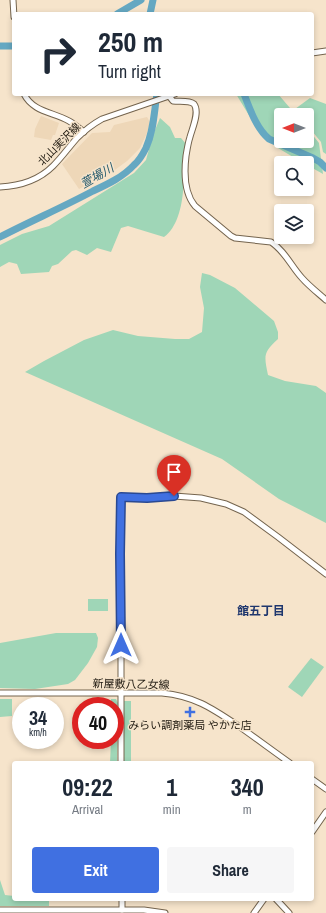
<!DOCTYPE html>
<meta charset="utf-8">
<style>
body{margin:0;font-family:"Archivo Narrow","Noto Sans JP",sans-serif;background:#f6f6f7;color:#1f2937;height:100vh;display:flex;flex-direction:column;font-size:15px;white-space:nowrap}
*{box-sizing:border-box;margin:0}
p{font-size:13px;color:#747a83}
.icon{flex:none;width:22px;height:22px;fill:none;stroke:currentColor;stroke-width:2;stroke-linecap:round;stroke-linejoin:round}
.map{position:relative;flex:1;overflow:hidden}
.sheet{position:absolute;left:12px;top:761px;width:302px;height:140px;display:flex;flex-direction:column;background:#fff;border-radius:4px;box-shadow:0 2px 6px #0003}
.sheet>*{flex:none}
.guide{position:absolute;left:12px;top:12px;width:302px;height:84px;border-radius:4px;box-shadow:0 2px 6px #0003;background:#fff;color:#1f2937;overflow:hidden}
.needle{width:26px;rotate:270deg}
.fabs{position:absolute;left:274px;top:108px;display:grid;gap:8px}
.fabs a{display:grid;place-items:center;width:40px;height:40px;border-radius:4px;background:#fff;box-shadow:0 2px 6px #0003;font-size:20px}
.speed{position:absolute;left:12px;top:697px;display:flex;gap:8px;font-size:20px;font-weight:700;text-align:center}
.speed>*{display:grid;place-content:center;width:52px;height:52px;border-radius:50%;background:#fff;box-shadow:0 2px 6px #0003;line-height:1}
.speed small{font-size:10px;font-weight:400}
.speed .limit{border:6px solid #d22;background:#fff;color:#111}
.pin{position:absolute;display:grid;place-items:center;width:34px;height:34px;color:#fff;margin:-41px -17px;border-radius:50% 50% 50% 0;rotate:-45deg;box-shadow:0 0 4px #0007}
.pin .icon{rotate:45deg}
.me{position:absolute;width:44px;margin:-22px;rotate:0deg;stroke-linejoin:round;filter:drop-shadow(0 0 3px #0008)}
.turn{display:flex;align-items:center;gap:14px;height:84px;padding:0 20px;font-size:18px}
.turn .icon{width:52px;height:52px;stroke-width:2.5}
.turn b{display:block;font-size:28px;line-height:34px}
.eta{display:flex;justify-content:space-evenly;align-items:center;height:68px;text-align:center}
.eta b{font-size:24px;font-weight:700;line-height:28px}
.primary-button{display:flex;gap:8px;margin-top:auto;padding:8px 20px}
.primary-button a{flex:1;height:46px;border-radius:4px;background:#4070e1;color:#fff;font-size:16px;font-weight:700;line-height:46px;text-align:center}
.primary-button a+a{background:#f6f6f7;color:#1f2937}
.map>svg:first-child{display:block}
.built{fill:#eed7b8}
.green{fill:#9fd6b7}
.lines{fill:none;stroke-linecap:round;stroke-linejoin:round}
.river{stroke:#65a8c2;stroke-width:7}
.tertiary-casing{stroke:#74644e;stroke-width:7}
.tertiary{stroke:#fff;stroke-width:5}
.route-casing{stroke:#2a4992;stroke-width:10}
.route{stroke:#4070e1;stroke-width:7}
.poi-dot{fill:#4070e1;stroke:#f6e4cb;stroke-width:1.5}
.labels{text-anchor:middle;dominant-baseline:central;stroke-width:3;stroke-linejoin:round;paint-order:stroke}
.street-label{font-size:11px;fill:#1e180f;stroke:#f6e4cb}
.poi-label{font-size:11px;fill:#1e180f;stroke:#f6e4cb}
.water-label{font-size:12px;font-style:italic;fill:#245a6e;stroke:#f6e4cb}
.neighbourhood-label{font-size:12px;font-weight:bold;fill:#1f376e;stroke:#f6e4cb}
</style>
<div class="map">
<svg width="326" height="913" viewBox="0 0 326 913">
<rect width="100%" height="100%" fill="#f6e4cb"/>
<g class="built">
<path d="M41,116L59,123L55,135H53L51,140L34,137L35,129Z"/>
<path d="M147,117L150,122L147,133L140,148L127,161L108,175L79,189L62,164L92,133L110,132L114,125Z"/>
</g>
<g class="green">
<path d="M236,94H278L296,115H281V141H307V128L319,143L323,174L307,165V163H303L278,148L250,117Z"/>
<path d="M310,98L326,104V154L323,152L321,142L307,125V115H299L295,109Z"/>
<path d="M160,118L170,127L175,138H181L186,144C184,151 182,159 182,166C182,174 184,183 183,191C182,206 177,228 164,237L128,226L121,228L111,252L97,248L87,255L76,250L72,251L58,264L52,266L49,272L21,274L17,264L9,262L0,267V245L22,234L49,226L134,173L146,160L153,135Z"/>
<path d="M202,273L210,275L235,288L274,321L278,332V339C263,353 264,355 268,375L285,381L316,386L326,393V523L279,499L222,459L25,372L44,361L84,340L113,330L138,336L175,339H189L202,332L204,308L200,287Z"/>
<rect x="88" y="599" width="20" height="12"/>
<path d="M56,633H96L98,638L97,647L88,663L75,680L68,684L35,689L0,688V643Z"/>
<path d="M311,658L324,667L302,697L288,687Z"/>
<path d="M0,699H12V716L0,717Z"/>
<path d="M111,699H116L118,703L117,763H110L111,740H115V706H111Z"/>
<path d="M124,701H131V763H123Z"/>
<path d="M0,880L5,895L14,896V899H32L49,901V906H0Z"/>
</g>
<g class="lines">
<g class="river">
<path d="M117,14L141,0"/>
<path d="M150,14L153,0"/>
<path d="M0,46H14"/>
<path d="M244,94C250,109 256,128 269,139L313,158L320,162L326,168"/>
<path d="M0,237C31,221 63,207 93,191C108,184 123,177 134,165C140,160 143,154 146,148C154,130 154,112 157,94"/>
</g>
<defs>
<g id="tertiary">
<path d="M13,0L14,17"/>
<path d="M312,53L326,51"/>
<path d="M24,94C33,112 53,112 69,121C74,124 79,128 84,132"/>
<path d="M169,96L173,101C179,102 189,100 194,104C200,112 192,129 190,137C188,143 187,150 186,156C184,173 184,193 195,206L231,236L235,238L271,242C285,251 291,266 302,278C309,286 318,293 326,300"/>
<path d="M0,187C20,186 39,180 53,166C62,157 69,147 77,138C85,130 93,124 102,119L175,94"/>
<path d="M0,693H162C195,696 213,709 240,727C257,739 273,751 290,763"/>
<path d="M121,763V592L120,554L121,497L147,498L174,496L201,498L226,504L244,512L278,537L326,574"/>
<path d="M312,779L326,789"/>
<path d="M312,832L326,812"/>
<path d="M276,899L289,913"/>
<path d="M0,910H144L165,913"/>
<path d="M122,910V899"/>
<path d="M254,913L264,899"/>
</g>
</defs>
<use href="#tertiary" class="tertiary-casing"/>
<use href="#tertiary" class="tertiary"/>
</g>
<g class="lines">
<defs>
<path id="route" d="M121,645L120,554L121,497L147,498L174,496"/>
</defs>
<use href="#route" class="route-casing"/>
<use href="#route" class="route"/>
</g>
<path class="poi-dot" d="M188 706h4v4h4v4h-4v4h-4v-4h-4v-4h4z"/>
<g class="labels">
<g class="street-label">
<text transform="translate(59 144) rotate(-45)">北山実沢線</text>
<text transform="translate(131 684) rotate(1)">新屋敷八乙女線</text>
</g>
<g class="poi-label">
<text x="190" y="725">みらい調剤薬局 やかた店</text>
</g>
<g class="water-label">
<text transform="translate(97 176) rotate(-30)">萱場川</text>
</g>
<g class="neighbourhood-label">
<text x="261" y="611">館五丁目</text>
</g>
</g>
</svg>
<div class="fabs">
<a><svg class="needle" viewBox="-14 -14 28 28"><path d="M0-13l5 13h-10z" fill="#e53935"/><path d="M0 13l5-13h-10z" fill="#747a83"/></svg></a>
<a><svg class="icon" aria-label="search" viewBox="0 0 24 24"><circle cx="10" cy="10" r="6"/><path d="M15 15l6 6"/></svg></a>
<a><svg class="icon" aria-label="layers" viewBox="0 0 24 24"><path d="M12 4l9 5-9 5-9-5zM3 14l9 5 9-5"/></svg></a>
</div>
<div class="speed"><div>34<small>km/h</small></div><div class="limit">40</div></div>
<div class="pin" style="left:174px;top:496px;background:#d93025"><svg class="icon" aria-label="arrive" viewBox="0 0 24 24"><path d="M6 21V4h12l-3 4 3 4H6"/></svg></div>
<svg class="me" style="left:121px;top:645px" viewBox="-20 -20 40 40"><path d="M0-17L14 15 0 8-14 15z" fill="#4070e1" stroke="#fff" stroke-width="4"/></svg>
<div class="guide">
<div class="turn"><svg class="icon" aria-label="right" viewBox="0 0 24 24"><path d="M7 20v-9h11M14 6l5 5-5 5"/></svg><div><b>250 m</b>Turn right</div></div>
</div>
<section class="sheet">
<div class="eta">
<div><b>09:22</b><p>Arrival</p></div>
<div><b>1</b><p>min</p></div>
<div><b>340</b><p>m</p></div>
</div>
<div class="primary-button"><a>Exit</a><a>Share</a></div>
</section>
</div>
